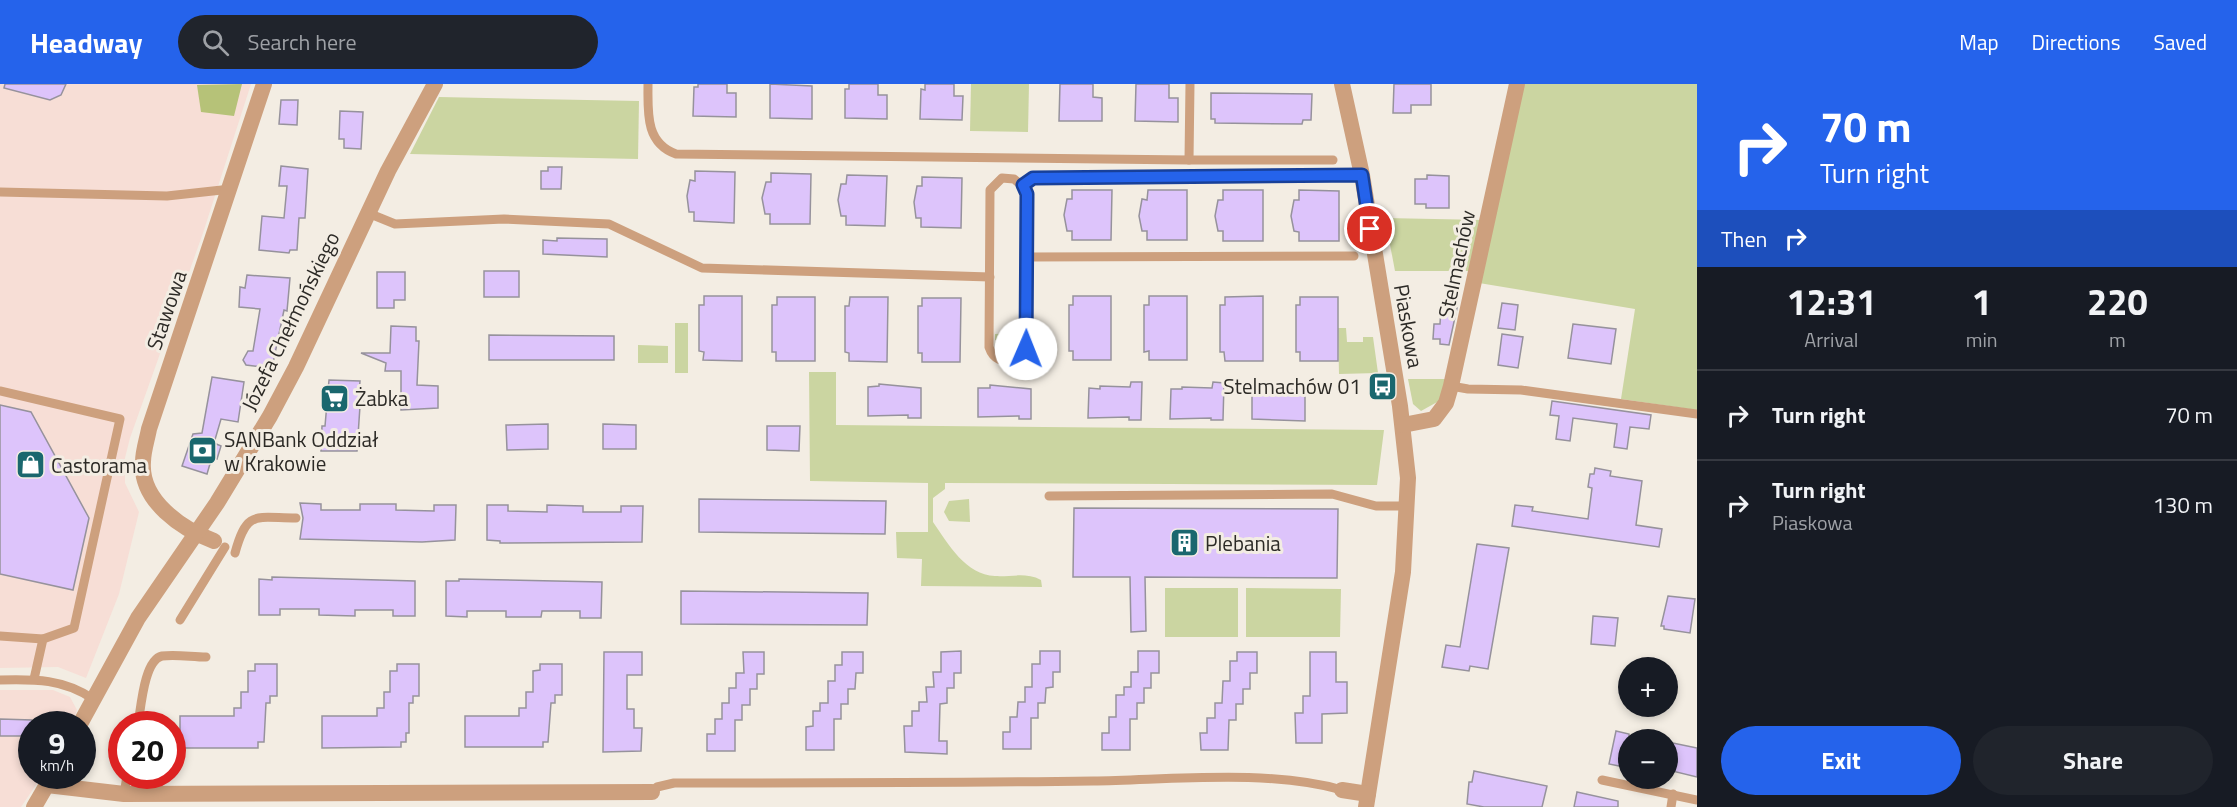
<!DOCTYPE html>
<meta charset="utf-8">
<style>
body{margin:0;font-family:"Titillium Web",sans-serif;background:#20242c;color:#f1f3f6;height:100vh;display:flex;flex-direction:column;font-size:22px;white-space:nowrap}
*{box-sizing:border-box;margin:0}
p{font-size:20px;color:#9ea1a6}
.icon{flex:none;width:33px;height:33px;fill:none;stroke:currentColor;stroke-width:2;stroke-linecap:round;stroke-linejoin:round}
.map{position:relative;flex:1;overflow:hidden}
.panel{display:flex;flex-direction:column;background:#171b24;width:540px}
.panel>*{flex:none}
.guide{background:#2563eb;color:#fff;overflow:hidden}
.tools{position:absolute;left:1618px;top:573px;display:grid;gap:12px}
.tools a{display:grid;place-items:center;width:60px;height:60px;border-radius:50%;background:#171b24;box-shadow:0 3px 9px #0003;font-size:30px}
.speed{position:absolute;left:18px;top:627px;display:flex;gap:12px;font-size:30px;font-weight:700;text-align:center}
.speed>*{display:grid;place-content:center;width:78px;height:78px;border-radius:50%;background:#171b24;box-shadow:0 3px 9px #0003;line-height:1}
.speed small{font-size:15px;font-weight:400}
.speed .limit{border:9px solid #d22;background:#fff;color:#111}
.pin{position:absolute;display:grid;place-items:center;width:51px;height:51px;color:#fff;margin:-26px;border:3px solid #fff;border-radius:50%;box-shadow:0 2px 6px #0007}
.me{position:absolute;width:66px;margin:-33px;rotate:1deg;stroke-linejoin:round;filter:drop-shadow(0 0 4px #0008)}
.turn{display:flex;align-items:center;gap:21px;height:126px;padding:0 24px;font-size:27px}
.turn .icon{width:78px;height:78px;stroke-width:2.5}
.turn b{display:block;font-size:42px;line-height:51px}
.then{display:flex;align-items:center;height:57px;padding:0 24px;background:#0003;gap:12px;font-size:22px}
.eta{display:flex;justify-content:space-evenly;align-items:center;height:102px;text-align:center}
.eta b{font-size:36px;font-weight:700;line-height:42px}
.action{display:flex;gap:12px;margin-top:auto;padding:12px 24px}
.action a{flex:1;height:69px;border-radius:36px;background:#2563eb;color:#fff;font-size:24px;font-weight:700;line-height:69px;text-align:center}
.action a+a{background:#20242c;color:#f1f3f6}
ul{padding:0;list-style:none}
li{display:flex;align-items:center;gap:18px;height:90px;padding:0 24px;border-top:2px solid #363941}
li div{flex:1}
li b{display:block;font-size:22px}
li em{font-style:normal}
header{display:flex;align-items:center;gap:36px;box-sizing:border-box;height:84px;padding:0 30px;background:#2563eb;color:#fff}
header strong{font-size:28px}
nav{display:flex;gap:33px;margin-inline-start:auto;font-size:21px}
.search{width:420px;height:54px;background:#20242c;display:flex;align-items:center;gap:15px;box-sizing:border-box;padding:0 21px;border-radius:33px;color:#9ea1a6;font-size:22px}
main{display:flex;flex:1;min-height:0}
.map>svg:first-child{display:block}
.commercial{fill:#f7ded6}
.green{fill:#cbd5a1}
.forest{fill:#b6c278}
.building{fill:#ddc4fb;stroke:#96929c;stroke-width:1.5}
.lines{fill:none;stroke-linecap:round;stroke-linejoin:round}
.service{stroke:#cda07e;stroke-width:9}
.minor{stroke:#cda07e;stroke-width:16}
.route-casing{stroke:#184099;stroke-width:15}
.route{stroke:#2563eb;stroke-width:10}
.labels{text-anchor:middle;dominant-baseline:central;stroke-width:6;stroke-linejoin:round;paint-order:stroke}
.street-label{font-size:21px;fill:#2c2a26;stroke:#f3ede3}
.poi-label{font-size:21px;fill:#2c2a26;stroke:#f3ede3;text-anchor:start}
</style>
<header>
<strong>Headway</strong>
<div class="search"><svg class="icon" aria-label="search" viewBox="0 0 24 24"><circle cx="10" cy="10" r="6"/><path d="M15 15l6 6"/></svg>Search here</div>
<nav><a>Map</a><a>Directions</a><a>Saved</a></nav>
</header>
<main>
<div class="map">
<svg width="1697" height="723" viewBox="0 0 1697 723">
<rect width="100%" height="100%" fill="#f3ede3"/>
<g class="commercial">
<path d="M0,0H251L203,149L130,354L125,374V399L139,428L119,510L86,594L58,583L0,584Z"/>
<path d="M0,606H53L70,613L77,626L72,640H32V692H42L21,723H0Z"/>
</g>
<g class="green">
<path d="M971,0H1029L1028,48L970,47Z"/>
<path d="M1522,0H1697V326L1621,315L1635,225L1479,199Z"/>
<path d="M439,13L639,17L638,75L410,70Z"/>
<path d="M1385,134L1484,136L1474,187H1395Z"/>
<rect x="675" y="239" width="13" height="50"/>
<path d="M1338,244H1346L1347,258H1363V253H1373L1378,289L1339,290Z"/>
<path d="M995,250L1019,249V261L1016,268L1006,271L999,268L995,258H1005V263H1009V255L995,256Z"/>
<path d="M638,261L668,262V279H638Z"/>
<path d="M809,288H836V341L1384,346L1377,401L945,399V405L933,414V438C948,460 966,491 995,492C1011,493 1026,488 1041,496L1042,503L921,502L922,475L897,474L896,448H928V399L810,397Z"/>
<path d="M1408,295H1448L1439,317L1421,327L1413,320Z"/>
<path d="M969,415L970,438L949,437L944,428L949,417Z"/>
<rect x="1165" y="504" width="73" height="49"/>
<path d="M1246,504L1341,505L1340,553H1246Z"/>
</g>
<path class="forest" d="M242,0L234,32L201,28L197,1Z"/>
<g class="building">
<path d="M5,0H66L61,11L50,16L4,4Z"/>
<path d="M698,0H727V9H736V33L693,32L694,3H698Z"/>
<path d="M770,0L812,2V35L770,34Z"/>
<path d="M849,0H878V11H887V35L845,34V5H849Z"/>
<path d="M925,0H954V12H963L962,36L920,35L921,5L925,6Z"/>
<path d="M1060,0H1093V13L1102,14V37H1059Z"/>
<path d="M1136,0H1169V14H1178V38L1135,37Z"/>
<path d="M1394,0H1431V21H1411V29H1393Z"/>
<path d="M1211,9L1312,10L1311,36H1303L1302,40L1215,39V35H1211Z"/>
<path d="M281,16H298L297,41L279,40Z"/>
<path d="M340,27L363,28L361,65L344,64V55H339Z"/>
<path d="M281,82L308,85L305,134H299L297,166H290L289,169L259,166L262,132L284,134L287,102H279Z"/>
<path d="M548,83H562L561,105H541V87H548Z"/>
<path d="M695,87L735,88L734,139L694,137V128H689L687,112L690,96L695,97Z"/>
<path d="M771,89L811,90L810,140H770V130H765L762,114L766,98H771Z"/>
<path d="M847,91L887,92L885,142L846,141V132H841L838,116L841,100H846Z"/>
<path d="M1427,91L1449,92V124H1426V120H1415V95H1427Z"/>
<path d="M922,93L962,94L961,144L921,143V134H916L914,118L917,102H922Z"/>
<path d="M1072,106H1112L1111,156H1072V147H1067L1064,131L1067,115H1072Z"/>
<path d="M1148,106H1187V156H1147V147H1142L1139,132L1142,115L1147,116Z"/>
<path d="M1223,106H1263V157H1223V147H1218L1215,132L1218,116H1223Z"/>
<path d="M1299,106L1339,107V157H1299V148L1294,147L1291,132L1294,116H1299Z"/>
<path d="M557,154L607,155V173L543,170V156L557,157Z"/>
<rect x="484" y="187" width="35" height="26"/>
<path d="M377,188H405V216H394V224H377Z"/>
<path d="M247,191L290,194L287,227L284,226L272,284L246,281L243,276L248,267H253L260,225L239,223L240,203L245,204Z"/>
<path d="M704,212H742V277L703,276L704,268L699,267V221H704Z"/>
<path d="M1073,212H1111V276H1073V267H1069V221H1073Z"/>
<path d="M1149,212H1187V276H1149V267L1144,268V221H1149Z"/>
<path d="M1263,212V277H1225L1224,268H1220V221H1225V213Z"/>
<path d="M777,213H815V277H776V268H772V221H777Z"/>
<path d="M850,213H888L887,278L849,277V269L845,268V222H849Z"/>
<path d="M1300,213H1338V277H1300V268H1296V221H1300Z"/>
<path d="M922,214H961L960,278H922V269H918V222H922Z"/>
<path d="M1502,219L1518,221L1515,246L1498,244Z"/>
<path d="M1441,223L1457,224L1449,261L1440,260V255H1433L1434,240H1440Z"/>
<path d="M1573,240L1616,245L1611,280L1568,274Z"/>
<path d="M391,242L416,243V257H419L417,301L438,302V324L401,326V287H385L386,279L361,269H390Z"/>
<path d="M1502,250L1523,253L1518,284L1498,281Z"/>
<path d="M489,251L614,252V276H489Z"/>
<path d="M212,293L244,298L238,338L221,335L214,359L221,362L217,375L212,373L207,390L182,382L193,350L202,349Z"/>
<path d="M329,296L360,297L359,309H364L363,321L360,322L357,367H321L322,342H325Z"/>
<path d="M1131,298H1142L1141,336H1129V333L1088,334L1089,304L1100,305V302L1130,303Z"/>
<path d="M1213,298L1224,299L1223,336H1211V334L1170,335L1171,305H1182V303L1212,304Z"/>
<path d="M879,300L921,304V334H908V331L868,332V303L879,302Z"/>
<path d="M990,301L1031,305V335H1019V332L978,333V304H990Z"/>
<path d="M1264,303L1305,307V337L1252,335V306H1264Z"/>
<path d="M1552,317L1651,331L1649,345L1630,343L1627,365L1614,363L1617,340L1573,334L1570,357L1556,355L1559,332L1550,331Z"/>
<path d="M0,321L31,328L89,434L73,506L0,490Z"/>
<path d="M548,340V365L507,366L506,341Z"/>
<path d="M603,340L636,341V365H603Z"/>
<path d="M767,342H800L799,367L767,366Z"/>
<path d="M1595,384L1611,387L1610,392L1642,397L1636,441L1662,445L1659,463L1512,442L1515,421L1533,423L1532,427L1588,435L1592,404L1588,403L1590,390H1594Z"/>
<path d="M699,415L886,417L885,450L699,448Z"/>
<path d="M300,419L321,420V426H360V420H396V426L434,427V421H456L455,456L422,458L300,455L303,434Z"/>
<path d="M487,421H508V427L547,428V421L583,422V428H621V422H643L642,458L500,459V457L487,456Z"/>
<path d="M1074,424L1338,425L1337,494L1145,493L1146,547L1131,548L1130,493H1073Z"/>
<path d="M1477,460L1509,464L1488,585L1470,582L1469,587L1442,583L1446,561L1460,563Z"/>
<path d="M272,493L415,497V532H393V526H355V532L319,531V525H280V531H259V495L272,496Z"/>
<path d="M459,495L602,498L601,534H580V527H542L541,533H506V527H467V533L446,532V497H459Z"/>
<path d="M681,507L868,509L867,541L681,540Z"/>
<path d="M1668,512L1695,515L1690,549L1664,545V542H1661Z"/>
<path d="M1593,532L1618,534L1615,562L1591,560Z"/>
<path d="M961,567V589H954V604H947V619L940,620L939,657H947V670L905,668L904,642H912V627H919V618H927L926,603H934L933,588H941V568Z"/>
<path d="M1040,567H1060V588H1053V603L1046,604L1045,619H1038V634H1031V665H1003V648H1010V633H1017L1018,618H1025V603H1032V580H1040Z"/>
<path d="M1138,567H1159V589H1151V604H1144V619H1137V635H1130V666H1102V649H1109V633H1116V611H1124V603H1131V588H1138Z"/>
<path d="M604,568H642V591H627V625H634V644H642L641,667L603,668Z"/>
<path d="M743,568H764V590H757V605H750V621H742V636H735V667H707V650H715V635H722V619H729V604H736V589H744Z"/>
<path d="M842,568H863V589H856L855,605H848V620H841V635H834V666H806V643L813,642V627H820V619H828V597H835V581H842Z"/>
<path d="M1237,568H1257V589H1250V605H1243V620H1236V636H1229L1228,666H1201L1200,649H1207V634H1215V619H1222L1223,597H1230V577H1237Z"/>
<path d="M1310,568H1336V598H1347V629L1322,630V659H1296L1295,629H1303V612H1310Z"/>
<path d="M255,580H277V612H270V619H266L264,658H258V664H180V632H234V624H241V608H248V587H255Z"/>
<path d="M397,580H419V612H413V619H409V649H406V658H401V663L322,664V632H377V624H384V608H390V587H397Z"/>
<path d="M540,580H562V611H555V619H551L548,658H543V663H465V632H519V624H526V608H533V587L540,586Z"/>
<path d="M0,635L32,636V652H0Z"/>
<path d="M1616,647L1629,650V684L1609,680Z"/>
<path d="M1668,658L1697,664V693L1668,686Z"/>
<path d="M1474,687L1547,702L1542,723H1484L1467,720L1469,698H1472Z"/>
<path d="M1577,708L1618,717V723H1574Z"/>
</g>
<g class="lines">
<g class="service">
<path d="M648,0C648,28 645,59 676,70L1189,76L1190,0"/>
<path d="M1189,76H1333"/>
<path d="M1023,101L1033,94L1052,93L1362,91"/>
<path d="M0,108L167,112L231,105"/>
<path d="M368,129L395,140L504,135L609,140L702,184L990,193"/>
<path d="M1027,173L1026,265L1016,276C1003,280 993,275 989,263L990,106L1002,94L1014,95L1026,105L1027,173L1354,172"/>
<path d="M1451,302L1468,305L1521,306L1697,330"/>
<path d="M0,307L120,335L74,544L43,555L34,595"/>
<path d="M1049,412L1332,410L1376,422H1408"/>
<path d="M235,469C247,425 256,434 296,434"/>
<path d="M180,536L225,463"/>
<path d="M0,552L43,555"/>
<path d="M0,596C35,595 64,595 93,615"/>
<path d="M138,640C141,624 144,576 162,572C176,570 192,573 206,573"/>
<path d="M1602,696L1697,716"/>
<path d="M652,708L657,703L674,699C814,699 953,699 1093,697C1170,696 1269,685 1342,706"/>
<path d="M124,710L127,692"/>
<path d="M1671,723L1673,710"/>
</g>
<g class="minor">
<path d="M1342,0L1362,91L1400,322L1408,394L1403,488L1366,723"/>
<path d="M1403,341L1434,335L1446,319L1451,302L1517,0"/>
<path d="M214,457C182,445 140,417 143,378C143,367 147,356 149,345L264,0"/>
<path d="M80,640L138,534L217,419L270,332L296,283L388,87L435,0"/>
<path d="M47,701L124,710L652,708"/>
<path d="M1342,706L1368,710"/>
<path d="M34,723L52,692"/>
</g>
</g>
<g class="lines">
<defs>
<path id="route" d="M1026,265L1027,110L1023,101L1033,94L1362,91L1370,145"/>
</defs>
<use href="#route" class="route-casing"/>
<use href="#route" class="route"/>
</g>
<defs>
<symbol id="bus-square" viewBox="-11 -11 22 22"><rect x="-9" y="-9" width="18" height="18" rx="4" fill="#1a676e" stroke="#f3ede3"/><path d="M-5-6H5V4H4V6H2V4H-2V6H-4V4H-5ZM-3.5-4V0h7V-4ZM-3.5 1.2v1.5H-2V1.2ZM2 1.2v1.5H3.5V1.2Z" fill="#fff"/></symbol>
<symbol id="supermarket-square" viewBox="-11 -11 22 22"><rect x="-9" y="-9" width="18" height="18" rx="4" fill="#1a676e" stroke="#f3ede3"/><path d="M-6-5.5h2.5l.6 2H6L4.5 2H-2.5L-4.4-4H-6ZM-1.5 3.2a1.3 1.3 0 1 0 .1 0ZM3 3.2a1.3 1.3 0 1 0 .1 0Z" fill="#fff"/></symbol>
<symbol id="bank-square" viewBox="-11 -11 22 22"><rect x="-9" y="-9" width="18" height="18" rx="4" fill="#1a676e" stroke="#f3ede3"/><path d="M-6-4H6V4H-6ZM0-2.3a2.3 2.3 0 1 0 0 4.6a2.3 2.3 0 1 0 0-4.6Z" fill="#fff"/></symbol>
<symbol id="shop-square" viewBox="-11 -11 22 22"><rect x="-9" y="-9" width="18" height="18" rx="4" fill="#1a676e" stroke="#f3ede3"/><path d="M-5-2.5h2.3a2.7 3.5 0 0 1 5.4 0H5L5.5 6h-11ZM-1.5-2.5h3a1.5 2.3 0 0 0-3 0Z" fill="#fff"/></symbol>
<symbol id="building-square" viewBox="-11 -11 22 22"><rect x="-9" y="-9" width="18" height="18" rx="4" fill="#1a676e" stroke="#f3ede3"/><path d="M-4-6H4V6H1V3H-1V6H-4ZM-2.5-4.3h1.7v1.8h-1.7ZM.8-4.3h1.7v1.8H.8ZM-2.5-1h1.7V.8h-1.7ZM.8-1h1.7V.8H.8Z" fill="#fff"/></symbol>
</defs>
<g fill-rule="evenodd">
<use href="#bus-square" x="1366" y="286" width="33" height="33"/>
<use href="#supermarket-square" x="318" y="298" width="33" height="33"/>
<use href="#bank-square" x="186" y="350" width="33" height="33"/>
<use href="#shop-square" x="14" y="364" width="33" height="33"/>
<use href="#building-square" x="1168" y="442" width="33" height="33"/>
</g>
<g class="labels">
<g class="street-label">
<text transform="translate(1456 180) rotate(-78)">Stelmachów</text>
<text transform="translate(166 226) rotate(-71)">Stawowa</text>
<text transform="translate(290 237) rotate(-64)">Józefa Chełmońskiego</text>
<text transform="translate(1409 242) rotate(80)">Piaskowa</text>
</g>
<g class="poi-label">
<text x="1361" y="302" text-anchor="end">Stelmachów 01</text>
<text x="355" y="314">Żabka</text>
<text x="224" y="355">SANBank Oddział<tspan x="224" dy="24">w Krakowie</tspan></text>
<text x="51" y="381">Castorama</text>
<text x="1205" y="459">Plebania</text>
</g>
</g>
</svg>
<div class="tools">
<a>+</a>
<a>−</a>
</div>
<div class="speed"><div>9<small>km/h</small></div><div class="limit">20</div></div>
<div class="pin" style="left:1370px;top:145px;background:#d93025"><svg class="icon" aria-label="arrive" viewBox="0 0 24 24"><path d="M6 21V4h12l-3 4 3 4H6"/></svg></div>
<svg class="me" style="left:1026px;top:265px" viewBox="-20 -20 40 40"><circle r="19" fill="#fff"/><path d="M0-13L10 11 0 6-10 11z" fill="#2563eb"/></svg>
</div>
<section class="panel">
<div class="guide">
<div class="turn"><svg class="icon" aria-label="right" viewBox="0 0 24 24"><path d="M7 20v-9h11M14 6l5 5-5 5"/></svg><div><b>70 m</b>Turn right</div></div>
<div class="then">Then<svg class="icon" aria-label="right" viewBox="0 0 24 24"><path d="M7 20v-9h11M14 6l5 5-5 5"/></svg></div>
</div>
<div class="eta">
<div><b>12:31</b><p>Arrival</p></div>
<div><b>1</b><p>min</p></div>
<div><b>220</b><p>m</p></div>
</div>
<ul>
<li><svg class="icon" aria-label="right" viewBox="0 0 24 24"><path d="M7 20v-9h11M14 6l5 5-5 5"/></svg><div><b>Turn right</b></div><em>70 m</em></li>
<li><svg class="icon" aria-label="right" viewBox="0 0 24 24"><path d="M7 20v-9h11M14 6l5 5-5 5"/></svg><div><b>Turn right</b><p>Piaskowa</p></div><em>130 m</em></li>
</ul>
<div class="action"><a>Exit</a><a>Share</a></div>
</section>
</main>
